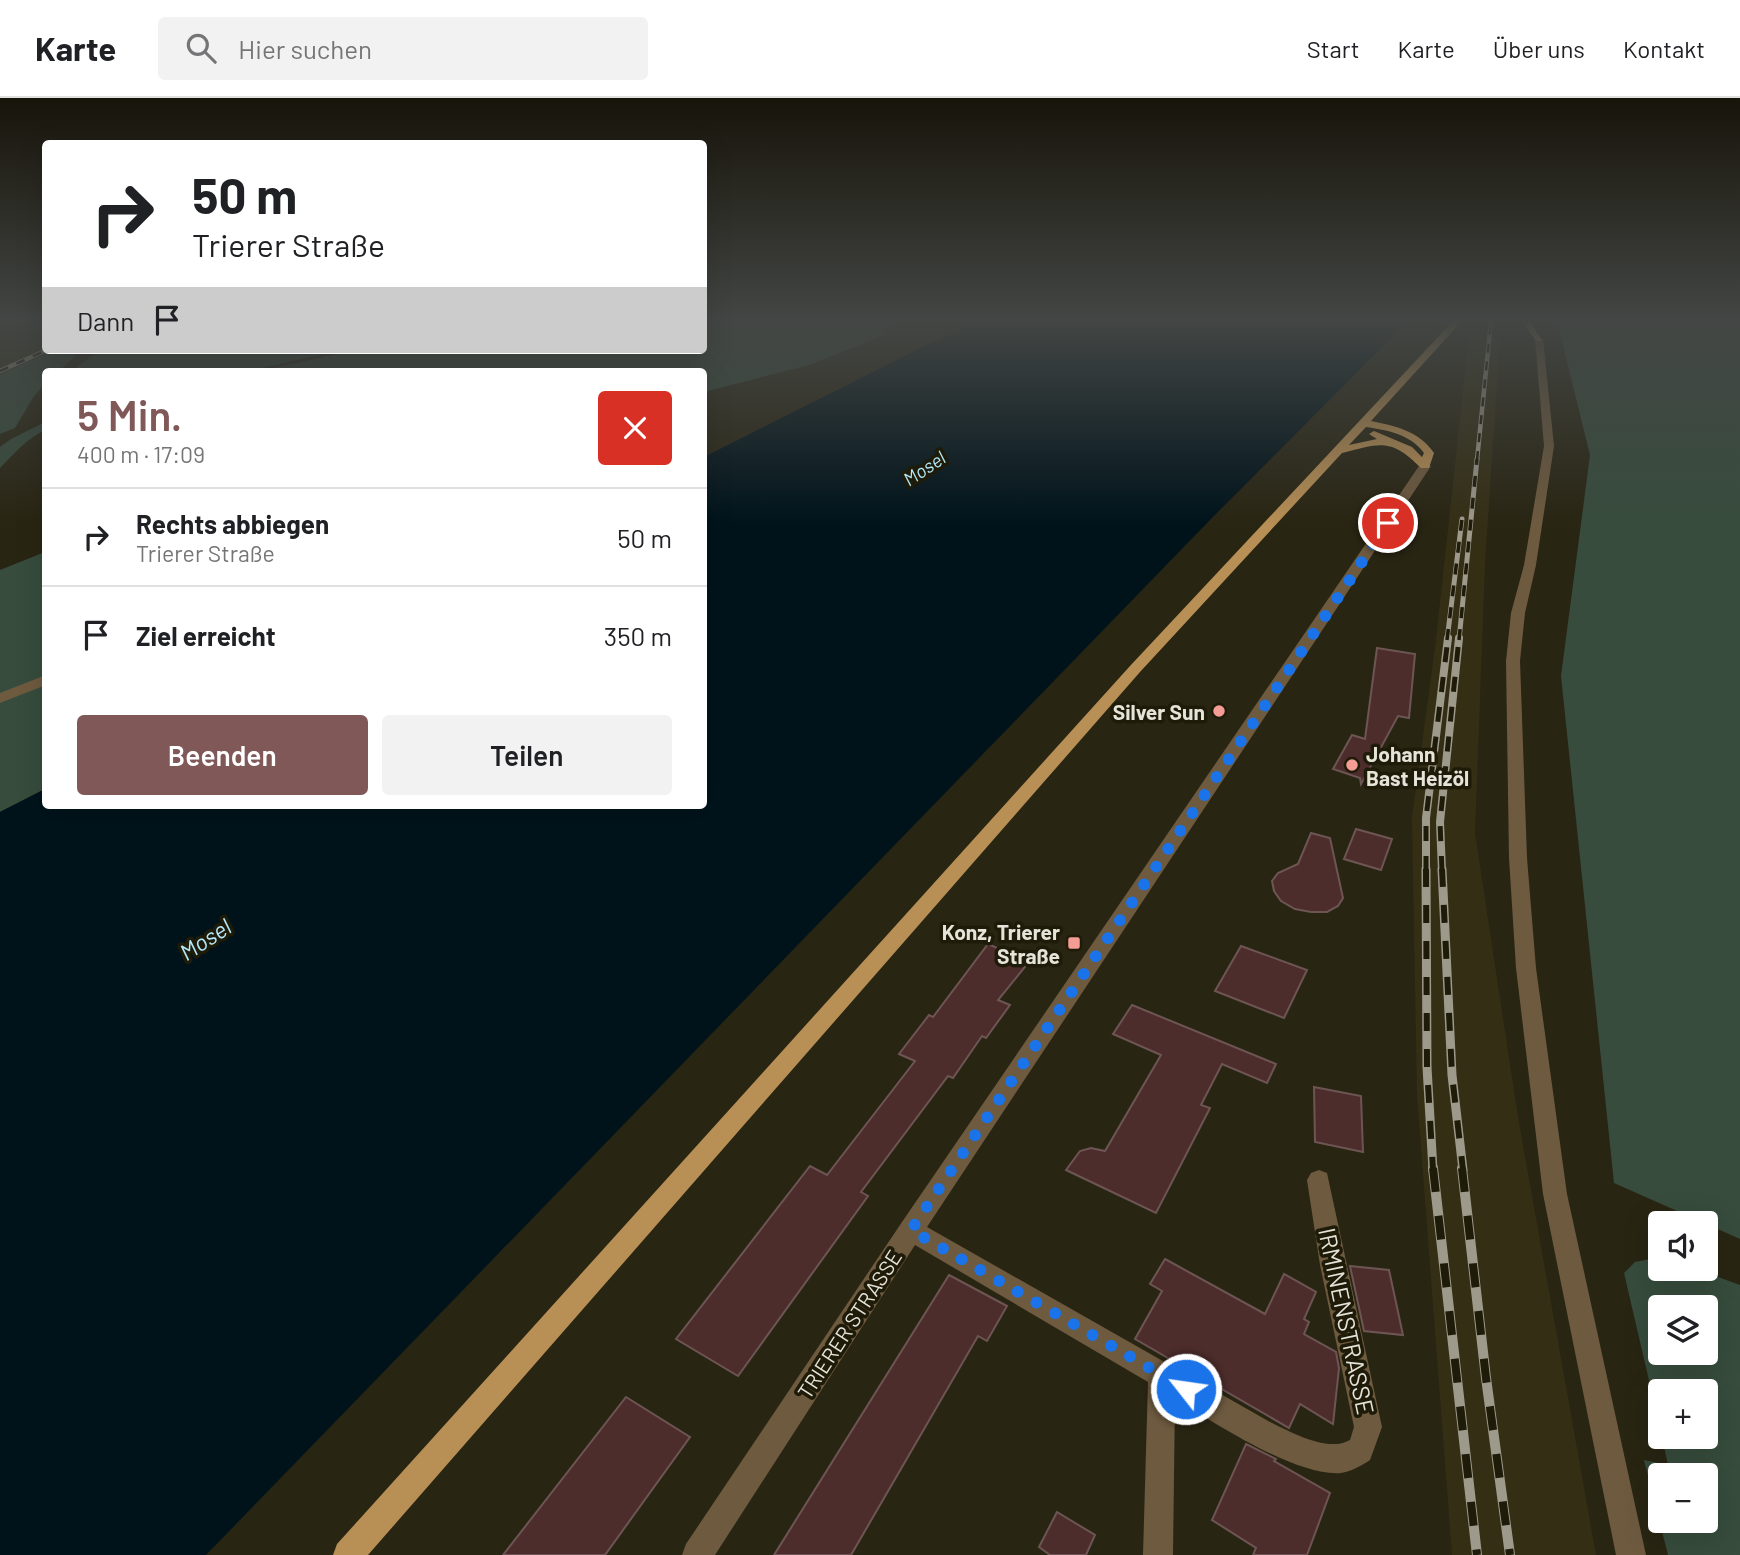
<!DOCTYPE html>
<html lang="de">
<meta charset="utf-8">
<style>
body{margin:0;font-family:Barlow,sans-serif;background:#f2f2f2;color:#202124;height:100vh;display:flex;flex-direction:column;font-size:26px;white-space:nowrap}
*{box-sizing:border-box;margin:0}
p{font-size:23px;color:#757577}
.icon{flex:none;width:38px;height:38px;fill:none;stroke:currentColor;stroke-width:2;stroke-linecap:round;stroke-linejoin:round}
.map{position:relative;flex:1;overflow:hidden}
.drawer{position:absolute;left:42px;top:270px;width:665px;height:441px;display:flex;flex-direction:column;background:#fff;border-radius:7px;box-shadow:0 7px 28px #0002}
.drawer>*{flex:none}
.guide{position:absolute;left:42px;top:42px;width:665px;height:214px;border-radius:7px;box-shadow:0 7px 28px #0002;background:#fff;color:#202124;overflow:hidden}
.buttons{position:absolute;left:1648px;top:1113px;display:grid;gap:14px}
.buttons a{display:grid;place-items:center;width:70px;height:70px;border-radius:7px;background:#fff;box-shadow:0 7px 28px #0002;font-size:35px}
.pin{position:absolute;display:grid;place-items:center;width:60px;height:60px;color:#fff;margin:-30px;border:4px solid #fff;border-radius:50%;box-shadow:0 2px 7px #0007}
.me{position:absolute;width:77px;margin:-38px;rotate:300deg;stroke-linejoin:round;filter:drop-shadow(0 0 5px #0008)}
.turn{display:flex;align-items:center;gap:24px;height:147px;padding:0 35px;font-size:32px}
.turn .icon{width:91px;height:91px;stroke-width:2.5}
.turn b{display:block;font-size:49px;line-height:60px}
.then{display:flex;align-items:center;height:66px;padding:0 35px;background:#0003;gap:14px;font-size:26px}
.round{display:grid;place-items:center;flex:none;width:74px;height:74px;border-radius:7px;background:#f2f2f2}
.summary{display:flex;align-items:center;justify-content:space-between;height:119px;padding:0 35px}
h1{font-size:42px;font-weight:600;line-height:52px;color:#805857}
.cta{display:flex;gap:14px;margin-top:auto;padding:14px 35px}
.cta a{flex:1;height:80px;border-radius:7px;background:#805857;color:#fff;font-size:28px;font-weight:600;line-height:80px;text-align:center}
.cta a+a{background:#f2f2f2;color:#202124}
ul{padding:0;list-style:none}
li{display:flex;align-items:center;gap:21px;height:98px;padding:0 35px;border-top:2px solid #e0e0e0}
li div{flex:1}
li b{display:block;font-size:26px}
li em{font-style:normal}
header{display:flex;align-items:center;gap:42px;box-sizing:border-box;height:98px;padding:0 35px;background:#fff;border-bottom:2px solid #e0e0e0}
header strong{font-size:33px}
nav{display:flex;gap:38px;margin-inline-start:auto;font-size:24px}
.search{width:490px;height:63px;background:#f2f2f2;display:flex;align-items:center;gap:18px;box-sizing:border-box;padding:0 24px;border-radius:7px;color:#757577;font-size:26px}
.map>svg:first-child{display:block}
.built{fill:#342e15}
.green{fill:#374c3d;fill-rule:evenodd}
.water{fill:#00131b}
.building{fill:#4d2d2c;stroke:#6d5554;stroke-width:2}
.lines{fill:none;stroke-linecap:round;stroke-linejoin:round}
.minor{fill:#6e5a3f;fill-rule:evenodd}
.tertiary{fill:#6e5a3f;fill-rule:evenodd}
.primary{fill:#b88f55;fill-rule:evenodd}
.rail-far4-casing{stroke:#9d9a8c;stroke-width:4.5}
.rail-far3-casing{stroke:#9d9a8c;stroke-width:5}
.rail-far2-casing{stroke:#9d9a8c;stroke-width:8}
.rail-far1-casing{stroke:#9d9a8c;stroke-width:9}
.rail-casing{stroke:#9d9a8c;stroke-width:10}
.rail-far4{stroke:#1f1b09;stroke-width:2.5;stroke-dasharray:9;stroke-linecap:butt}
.rail-far3{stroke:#1f1b09;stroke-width:3.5;stroke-dasharray:11;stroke-linecap:butt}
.rail-far2{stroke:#1f1b09;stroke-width:5;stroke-dasharray:15;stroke-linecap:butt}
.rail-far1{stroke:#1f1b09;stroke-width:6;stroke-dasharray:18;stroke-linecap:butt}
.rail{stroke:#1f1b09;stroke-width:8;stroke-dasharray:24;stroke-linecap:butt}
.route{stroke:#1a73e8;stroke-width:12;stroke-dasharray:0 21.6}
.poi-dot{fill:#f59c95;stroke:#1f1b09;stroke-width:2.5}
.labels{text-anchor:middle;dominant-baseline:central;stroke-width:7;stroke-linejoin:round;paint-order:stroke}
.far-water-label{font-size:19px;font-style:italic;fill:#b3e9fc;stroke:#1f1b09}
.poi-label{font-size:21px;font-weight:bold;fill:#e6e3d8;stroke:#1f1b09;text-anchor:end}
.street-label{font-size:21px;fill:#e6e3d8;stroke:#1f1b09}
.water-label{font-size:23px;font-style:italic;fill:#b3e9fc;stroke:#1f1b09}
.near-street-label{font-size:24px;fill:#e6e3d8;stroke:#1f1b09}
</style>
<header>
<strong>Karte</strong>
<div class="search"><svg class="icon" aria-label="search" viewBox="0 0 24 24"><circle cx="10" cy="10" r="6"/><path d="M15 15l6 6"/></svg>Hier suchen</div>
<nav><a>Start</a><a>Karte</a><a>Über uns</a><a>Kontakt</a></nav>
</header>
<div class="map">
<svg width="1740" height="1457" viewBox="0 0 1740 1457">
<rect width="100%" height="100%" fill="#292513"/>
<g class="built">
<path d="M0,223H45L46,252H55L0,276Z"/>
<path d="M1469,237L1500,240L1485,466L1475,735L1518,1019L1596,1457H1452L1417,997L1412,720L1436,542Z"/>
</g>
<g class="green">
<path d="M704,223H887L891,228L883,233L889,235L809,267L704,294V273H260L355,252H704Z"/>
<path d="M1557,223H1740V1141L1614,1085L1561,578L1590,357Z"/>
<path d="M55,252H81L59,273H46L45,286L34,298L15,330L0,336V276Z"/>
<path d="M99,252H341L249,273H72Z"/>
<path d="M45,324V332C26,341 13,357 0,370V349L11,341Z"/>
<path d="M45,454V691L0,714V472Z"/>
<path d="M1661,1159V1171H1696L1740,1187V1457H1668L1644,1362L1668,1367L1662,1339H1706V1293H1661V1334L1624,1175L1635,1164ZM1661,1209H1706V1255H1661ZM1661,1377H1706V1423H1661Z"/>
</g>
<path class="water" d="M974,223H1408L1208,424L206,1457H0V714L45,691L46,707H704V359Z"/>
<g class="building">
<path d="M1377,550L1415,556L1409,620L1398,618L1361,686L1360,680L1333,671L1352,637L1365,641Z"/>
<path d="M1356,731L1392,741L1381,772L1344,761Z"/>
<path d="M1311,735L1330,740L1343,800L1338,808L1327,814H1311L1295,811L1281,803L1274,793L1272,783L1278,775L1298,766Z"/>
<path d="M988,846L1029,864L998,902L1010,907L986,940L982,938L953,980L948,978L861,1094L868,1098L738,1278L676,1241L810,1068L827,1077L915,963L899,956L929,917L933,919Z"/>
<path d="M1241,848L1307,872L1284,920L1215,893Z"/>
<path d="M1132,907L1276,966L1267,985L1222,966L1201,1007L1210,1010L1156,1115L1066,1072L1080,1053L1091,1050L1105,1053L1161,957L1113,936Z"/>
<path d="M1314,989L1361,998L1363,1054L1315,1044Z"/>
<path d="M1165,1161L1265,1216L1284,1176L1316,1194L1304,1221L1309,1224L1304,1236L1336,1254L1339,1270L1333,1326L1300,1306L1289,1330L1135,1241L1162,1193L1150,1186Z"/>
<path d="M1350,1168L1389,1172L1403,1237L1364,1233Z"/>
<path d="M949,1177L1007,1208L987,1243L978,1238L851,1457H774Z"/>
<path d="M626,1299L690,1339L605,1457H503Z"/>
<path d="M1246,1346L1276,1361L1274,1363L1330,1395L1307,1457H1253L1256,1450L1212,1422Z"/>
<path d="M1057,1414L1095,1437L1086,1457H1050L1039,1449Z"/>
</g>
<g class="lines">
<g class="minor">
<path d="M1425,365L1431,368L927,1129L1270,1324C1291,1334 1328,1355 1350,1342L1354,1329L1320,1167L1307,1082L1311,1075L1319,1072L1327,1075L1382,1329L1370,1362C1363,1367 1350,1374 1341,1375C1297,1379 1212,1324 1175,1300L1173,1457H1143L1148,1284L915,1147L715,1457H682L686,1446L902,1124L1419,368Z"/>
<path d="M46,577V587L0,605V595Z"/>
</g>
<path class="tertiary" d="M1539,238L1543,241L1554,348L1536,467L1525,515L1520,563L1527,760L1536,870L1567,1096L1646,1457H1616L1543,1096L1516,870L1509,760L1506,563L1511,515L1524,467L1544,348L1535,241Z"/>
<g class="primary">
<path d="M1453,223H1462L1371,323C1396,328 1419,333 1434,355L1429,370H1421C1391,340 1381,345 1342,355L1140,574L368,1457H333L337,1446L1130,568ZM1366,329C1387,332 1410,336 1424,355L1422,359L1412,349L1374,333L1369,336L1377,341L1349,347Z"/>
<path d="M1522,223H1530L1542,243H1536Z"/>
</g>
<defs>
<g id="rail-far4">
<path d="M0,273L47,252"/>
<path d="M1477,362L1491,223"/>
</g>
<g id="rail-far3">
<path d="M1447,542L1462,421"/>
<path d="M1459,542L1477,361"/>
</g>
<g id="rail-far2">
<path d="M1426,773V720L1448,540"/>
<path d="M1442,773L1440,724L1459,540"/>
</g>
<g id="rail-far1">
<path d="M1426,771L1427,969L1433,1072"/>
<path d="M1442,771L1452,977L1463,1072"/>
</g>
<g id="rail">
<path d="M1433,1070L1477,1457"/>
<path d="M1462,1070L1486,1280L1510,1457"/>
</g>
</defs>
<use href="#rail-far4" class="rail-far4-casing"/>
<use href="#rail-far3" class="rail-far3-casing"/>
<use href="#rail-far2" class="rail-far2-casing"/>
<use href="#rail-far1" class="rail-far1-casing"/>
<use href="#rail" class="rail-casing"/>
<use href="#rail-far4" class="rail-far4"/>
<use href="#rail-far3" class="rail-far3"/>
<use href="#rail-far2" class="rail-far2"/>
<use href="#rail-far1" class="rail-far1"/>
<use href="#rail" class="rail"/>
</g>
<linearGradient id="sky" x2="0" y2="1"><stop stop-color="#17140a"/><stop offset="0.52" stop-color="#434644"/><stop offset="1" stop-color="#434644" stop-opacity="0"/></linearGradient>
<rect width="1740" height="427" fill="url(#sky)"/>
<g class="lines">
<path class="route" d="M1186,1291L911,1132L1388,425"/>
</g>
<g class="poi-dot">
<circle cx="1219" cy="613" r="7"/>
<circle cx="1352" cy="667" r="7"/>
<rect x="1067" y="838" width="14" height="14" rx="3.5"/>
</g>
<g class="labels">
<g class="far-water-label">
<text transform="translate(924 370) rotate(-34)">Mosel</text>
</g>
<g class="poi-label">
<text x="1205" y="613">Silver Sun</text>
<text x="1366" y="655" text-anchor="start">Johann<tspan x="1366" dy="24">Bast Heizöl</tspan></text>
<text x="1060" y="833">Konz, Trierer<tspan x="1060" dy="24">Straße</tspan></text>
</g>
<g class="street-label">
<text transform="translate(849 1226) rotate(-57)">TRIERER STRASSE</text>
</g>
<g class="water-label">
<text transform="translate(205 841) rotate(-33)">Mosel</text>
</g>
<g class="near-street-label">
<text transform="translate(1347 1223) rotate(78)">IRMINENSTRASSE</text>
</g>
</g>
</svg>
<div class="buttons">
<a><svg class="icon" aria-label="sound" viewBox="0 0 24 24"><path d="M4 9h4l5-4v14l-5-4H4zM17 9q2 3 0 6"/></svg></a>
<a><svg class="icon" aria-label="layers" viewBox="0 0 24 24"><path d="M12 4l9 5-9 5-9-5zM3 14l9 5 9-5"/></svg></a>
<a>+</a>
<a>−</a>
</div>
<div class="pin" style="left:1388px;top:425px;background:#d93025"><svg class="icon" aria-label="arrive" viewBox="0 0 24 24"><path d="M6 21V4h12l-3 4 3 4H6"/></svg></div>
<svg class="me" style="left:1186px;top:1291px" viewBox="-20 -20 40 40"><circle r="17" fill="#1a73e8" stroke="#fff" stroke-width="3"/><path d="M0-11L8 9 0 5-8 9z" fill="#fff"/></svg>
<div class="guide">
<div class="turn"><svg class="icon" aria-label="right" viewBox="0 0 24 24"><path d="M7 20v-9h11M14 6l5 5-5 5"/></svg><div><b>50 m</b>Trierer Straße</div></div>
<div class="then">Dann<svg class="icon" aria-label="arrive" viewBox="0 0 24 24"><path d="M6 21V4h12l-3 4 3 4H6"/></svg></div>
</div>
<section class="drawer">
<div class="summary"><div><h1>5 Min.</h1><p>400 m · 17:09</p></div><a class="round" style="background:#d93025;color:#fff"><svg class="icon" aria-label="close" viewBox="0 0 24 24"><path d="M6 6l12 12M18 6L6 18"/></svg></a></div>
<ul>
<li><svg class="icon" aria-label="right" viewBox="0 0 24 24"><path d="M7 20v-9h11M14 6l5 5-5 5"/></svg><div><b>Rechts abbiegen</b><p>Trierer Straße</p></div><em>50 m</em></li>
<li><svg class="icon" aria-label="arrive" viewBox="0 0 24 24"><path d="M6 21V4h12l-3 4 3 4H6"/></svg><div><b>Ziel erreicht</b></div><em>350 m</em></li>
</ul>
<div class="cta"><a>Beenden</a><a>Teilen</a></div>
</section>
</div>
